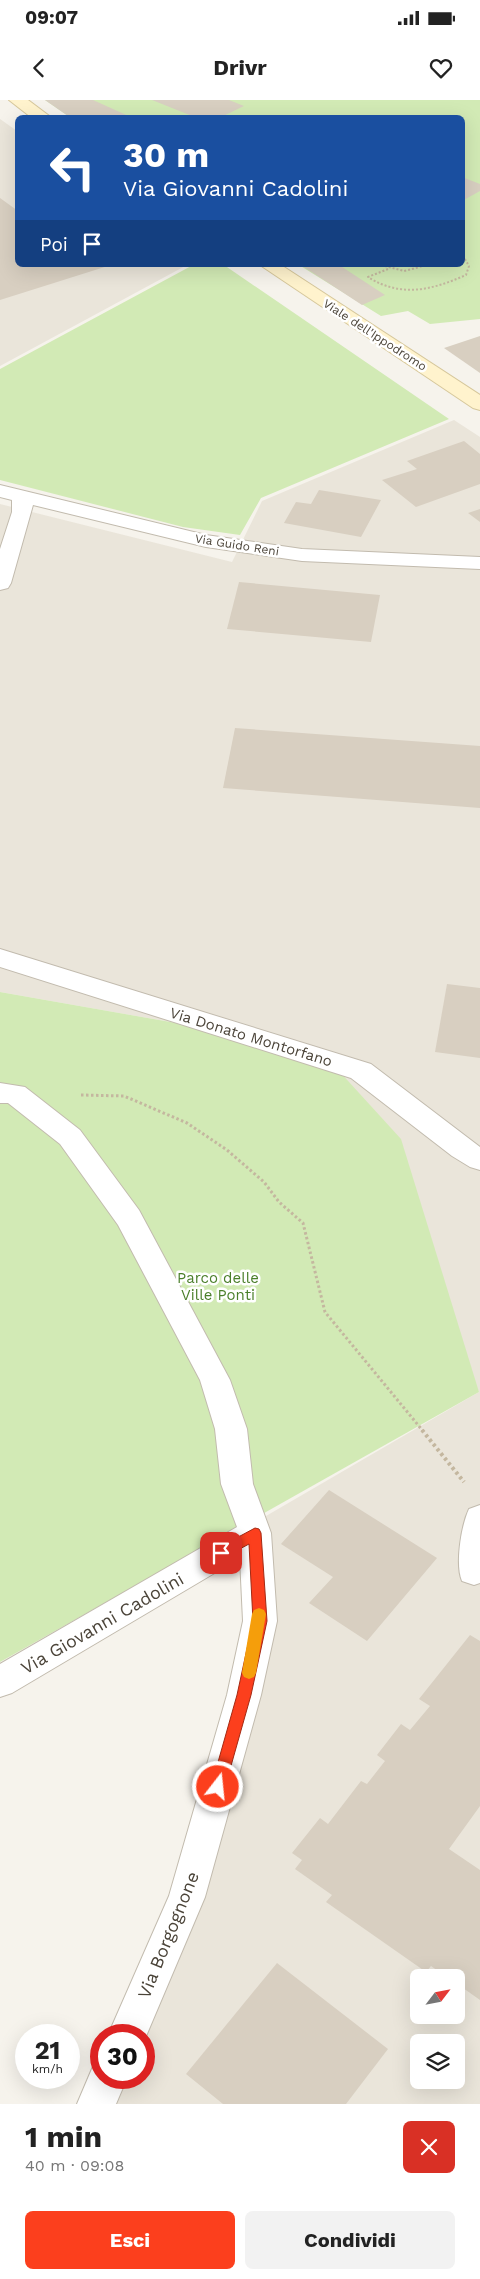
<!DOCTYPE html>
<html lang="it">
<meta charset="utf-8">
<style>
body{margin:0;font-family:"Work Sans",sans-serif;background:#f2f2f2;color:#222;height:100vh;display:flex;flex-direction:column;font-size:19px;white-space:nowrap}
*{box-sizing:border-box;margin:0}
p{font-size:16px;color:#767676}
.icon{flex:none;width:28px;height:28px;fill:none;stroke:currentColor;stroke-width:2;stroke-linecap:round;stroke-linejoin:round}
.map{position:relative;height:2004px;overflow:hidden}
.side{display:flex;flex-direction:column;background:#fff;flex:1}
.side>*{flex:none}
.guide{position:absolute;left:15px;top:15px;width:450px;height:152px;border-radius:8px;box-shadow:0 5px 20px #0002;background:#1a4fa0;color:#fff;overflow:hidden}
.needle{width:32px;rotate:58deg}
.buttons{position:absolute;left:410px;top:1869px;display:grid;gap:10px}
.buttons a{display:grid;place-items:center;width:55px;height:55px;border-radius:8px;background:#fff;box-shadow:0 5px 20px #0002;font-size:25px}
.speed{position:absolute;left:15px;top:1924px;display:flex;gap:10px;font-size:25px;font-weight:700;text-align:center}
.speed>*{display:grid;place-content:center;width:65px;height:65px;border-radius:50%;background:#fff;box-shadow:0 5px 20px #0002;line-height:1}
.speed small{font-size:12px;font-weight:400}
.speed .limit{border:8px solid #d22;background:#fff;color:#111}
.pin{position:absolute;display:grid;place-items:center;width:42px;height:42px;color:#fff;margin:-21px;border-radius:10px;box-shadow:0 2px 8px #0006}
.me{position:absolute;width:55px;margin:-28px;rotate:16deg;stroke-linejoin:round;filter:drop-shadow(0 0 4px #0008)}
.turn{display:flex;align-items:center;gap:18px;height:105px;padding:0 25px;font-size:22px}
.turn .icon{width:65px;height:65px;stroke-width:2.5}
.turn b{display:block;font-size:35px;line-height:42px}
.then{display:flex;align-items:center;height:48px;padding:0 25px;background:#0003;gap:10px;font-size:19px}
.round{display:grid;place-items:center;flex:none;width:52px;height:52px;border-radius:8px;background:#f2f2f2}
.overview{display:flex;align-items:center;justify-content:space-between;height:85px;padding:0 25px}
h1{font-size:30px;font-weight:700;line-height:38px}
.button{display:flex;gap:10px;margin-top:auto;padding:10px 25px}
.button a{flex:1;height:58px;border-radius:8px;background:#fc3f1d;color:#fff;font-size:20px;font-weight:700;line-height:58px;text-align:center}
.button a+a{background:#f2f2f2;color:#222}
.status{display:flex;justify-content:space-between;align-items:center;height:35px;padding:0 25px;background:#fff;direction:ltr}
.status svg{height:14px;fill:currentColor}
header{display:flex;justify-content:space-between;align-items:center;height:65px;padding:0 25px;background:#fff;font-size:22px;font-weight:700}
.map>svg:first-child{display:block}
.residential{fill:#eae5da;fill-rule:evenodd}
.green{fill:#d2eab5}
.building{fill:#d8cfc1}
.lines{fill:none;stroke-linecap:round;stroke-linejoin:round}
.street-casing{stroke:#c2bbae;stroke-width:2}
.secondary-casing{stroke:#d6c79b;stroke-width:2}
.path-far2{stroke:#c4b79f;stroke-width:2;stroke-dasharray:2 2;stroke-linecap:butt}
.path-far1{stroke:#c4b79f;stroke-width:3;stroke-dasharray:2.5 2.5;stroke-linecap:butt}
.path{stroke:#c4b79f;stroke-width:4;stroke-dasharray:3 3;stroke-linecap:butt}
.street{fill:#fff;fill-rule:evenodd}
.secondary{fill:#fff3cd;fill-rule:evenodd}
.route{fill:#fc3f1d;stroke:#a42913}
.slow{fill:#f59e0b}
.labels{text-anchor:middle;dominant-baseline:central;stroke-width:5;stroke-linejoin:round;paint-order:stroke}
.far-street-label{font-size:12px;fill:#4b4439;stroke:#fff}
.street-label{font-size:15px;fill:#4b4439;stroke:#fff}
.park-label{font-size:15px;fill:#4a7f2a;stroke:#fff}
.near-street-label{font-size:18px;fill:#4b4439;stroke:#fff}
</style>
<div class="status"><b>09:07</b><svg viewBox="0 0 49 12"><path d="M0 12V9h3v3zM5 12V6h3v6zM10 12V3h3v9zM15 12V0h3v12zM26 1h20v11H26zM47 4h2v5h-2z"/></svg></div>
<header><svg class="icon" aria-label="back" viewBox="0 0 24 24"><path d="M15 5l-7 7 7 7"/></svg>Drivr<svg class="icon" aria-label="heart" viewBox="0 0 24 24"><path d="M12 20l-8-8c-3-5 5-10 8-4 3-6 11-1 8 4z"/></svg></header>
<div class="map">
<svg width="480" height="2004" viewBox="0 0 480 2004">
<rect width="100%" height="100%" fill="#f6f3ec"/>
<g class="residential">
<path d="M0,19L17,31L18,165H187L0,266Z"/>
<path d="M454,320L480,337V2004H88L102,1978H144V1935L253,1593L242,1430L479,1292L318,948L0,892V404L232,462L262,401ZM419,1878H456V1915H419ZM419,1942H456V1980H419Z"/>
</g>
<g class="green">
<path d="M45,0H480V219L430,224L408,211L381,216L299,165H462V18H71Z"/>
<path d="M193,165H224L449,319L261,398L240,435L183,427L0,380V269Z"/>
<path d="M0,892L318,948L401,1039L479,1292L0,1562Z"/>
</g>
<g class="building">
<path d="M45,0H93L133,18H71Z"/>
<path d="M152,0H229L244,6L219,18H197Z"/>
<path d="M462,77L480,84V91L462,101Z"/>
<path d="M0,98L18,111V165H111L0,200Z"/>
<path d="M301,165H339L385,195L362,205Z"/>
<path d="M480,236V273L444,248Z"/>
<path d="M464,341L480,354V384L416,407L382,380L417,369L407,361Z"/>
<path d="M319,390L381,400L361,437L284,423L296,402L311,404Z"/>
<path d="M480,409V422L468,413Z"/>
<path d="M239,482L380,495L371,542L227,529Z"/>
<path d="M235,628L480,646V708L223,688Z"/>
<path d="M447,884L480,888V958L435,952Z"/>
<path d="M329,1390L437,1458L367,1541L309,1503L333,1477L281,1444Z"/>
<path d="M470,1535L480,1541V1706L449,1749L480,1770V1900L456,1883V1878H448L431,1866L426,1872L326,1802L332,1795L295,1769L302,1760L292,1753L320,1718L328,1724L361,1681L367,1684L385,1661L377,1655L401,1624L410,1630L430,1606L419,1599Z"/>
<path d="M277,1863L388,1949L346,2004H223L186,1974Z"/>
</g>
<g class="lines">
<defs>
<g id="street">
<path d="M0,385L206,435L302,449L480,457V469L302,461L206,447L33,405L11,483L8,488L0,490V449L12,412V400L0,397Z"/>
<path d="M0,849L371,964L480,1047V1070L470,1067L452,1056L351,978L0,867Z"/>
<path d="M0,983L25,987L80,1030L139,1110L230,1280L247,1329L253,1384L271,1433L277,1521L261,1595L205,1797L144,1941V1935H108L169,1796L227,1595L243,1521L240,1458L12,1593L0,1597V1564L237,1427L221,1384L215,1329L200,1280L118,1125L60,1044L8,1003H0Z"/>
<path d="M480,1405V1483L474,1485L462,1481C455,1465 461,1426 469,1409Z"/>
<path d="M101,1962V1978H127L116,2004H77L94,1964Z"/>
</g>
<g id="secondary">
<path d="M9,0H28L52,18H32Z"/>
<path d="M260,165H281L480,295V310L473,308Z"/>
</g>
</defs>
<use href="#street" class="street-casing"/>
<use href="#secondary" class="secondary-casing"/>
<g class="path-far2">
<path d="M381,165L404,171L427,165"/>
<path d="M388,169L368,177C401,198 432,190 466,175L469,166L462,154"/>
</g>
<path class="path-far1" d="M81,995L124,996L187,1023L227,1050L264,1082L279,1102L303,1123L325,1212L423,1331"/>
<path class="path" d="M422,1330L464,1382"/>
<use href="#street" class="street"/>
<use href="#secondary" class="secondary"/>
</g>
<path class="route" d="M255,1428L259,1429L261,1433L267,1521L251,1595L225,1687L223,1692L218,1694L213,1692L211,1687L237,1595L253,1521L249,1444L221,1459L216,1457L214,1453L216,1449Z"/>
<path class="slow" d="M259,1508L264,1510L266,1514L256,1573L254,1577L249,1579L244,1577L242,1573L252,1514L254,1510Z"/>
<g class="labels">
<g class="far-street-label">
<text transform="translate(375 235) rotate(33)">Viale dell'Ippodromo</text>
<text transform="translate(237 445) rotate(9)">Via Guido Reni</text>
</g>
<g class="street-label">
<text transform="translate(251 937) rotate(17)">Via Donato Montorfano</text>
</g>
<g class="park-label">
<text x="218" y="1178">Parco delle<tspan x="218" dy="17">Ville Ponti</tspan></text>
</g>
<g class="near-street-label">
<text transform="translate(102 1523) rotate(-30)">Via Giovanni Cadolini</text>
<text transform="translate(168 1835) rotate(-68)">Via Borgognone</text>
</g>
</g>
</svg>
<div class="buttons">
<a><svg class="needle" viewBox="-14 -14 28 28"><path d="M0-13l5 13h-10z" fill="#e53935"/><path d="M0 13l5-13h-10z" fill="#767676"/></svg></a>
<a><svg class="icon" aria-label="layers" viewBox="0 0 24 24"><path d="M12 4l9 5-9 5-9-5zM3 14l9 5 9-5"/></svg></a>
</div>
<div class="speed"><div>21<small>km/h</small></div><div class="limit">30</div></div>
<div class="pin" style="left:221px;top:1453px;background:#d93025"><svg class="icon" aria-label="arrive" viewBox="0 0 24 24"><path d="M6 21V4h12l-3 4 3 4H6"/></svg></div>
<svg class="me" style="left:218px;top:1687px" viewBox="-20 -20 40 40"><circle r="17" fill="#fc3f1d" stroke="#fff" stroke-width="3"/><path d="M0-11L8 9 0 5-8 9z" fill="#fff"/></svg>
<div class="guide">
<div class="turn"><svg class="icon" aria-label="left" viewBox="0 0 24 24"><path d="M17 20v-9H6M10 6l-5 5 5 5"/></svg><div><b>30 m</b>Via Giovanni Cadolini</div></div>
<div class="then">Poi<svg class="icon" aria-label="arrive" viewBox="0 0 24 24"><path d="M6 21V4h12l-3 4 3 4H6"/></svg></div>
</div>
</div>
<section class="side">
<div class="overview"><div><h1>1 min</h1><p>40 m · 09:08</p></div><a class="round" style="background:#d93025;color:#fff"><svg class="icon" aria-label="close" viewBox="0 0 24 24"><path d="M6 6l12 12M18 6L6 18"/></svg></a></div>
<div class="button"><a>Esci</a><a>Condividi</a></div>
</section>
